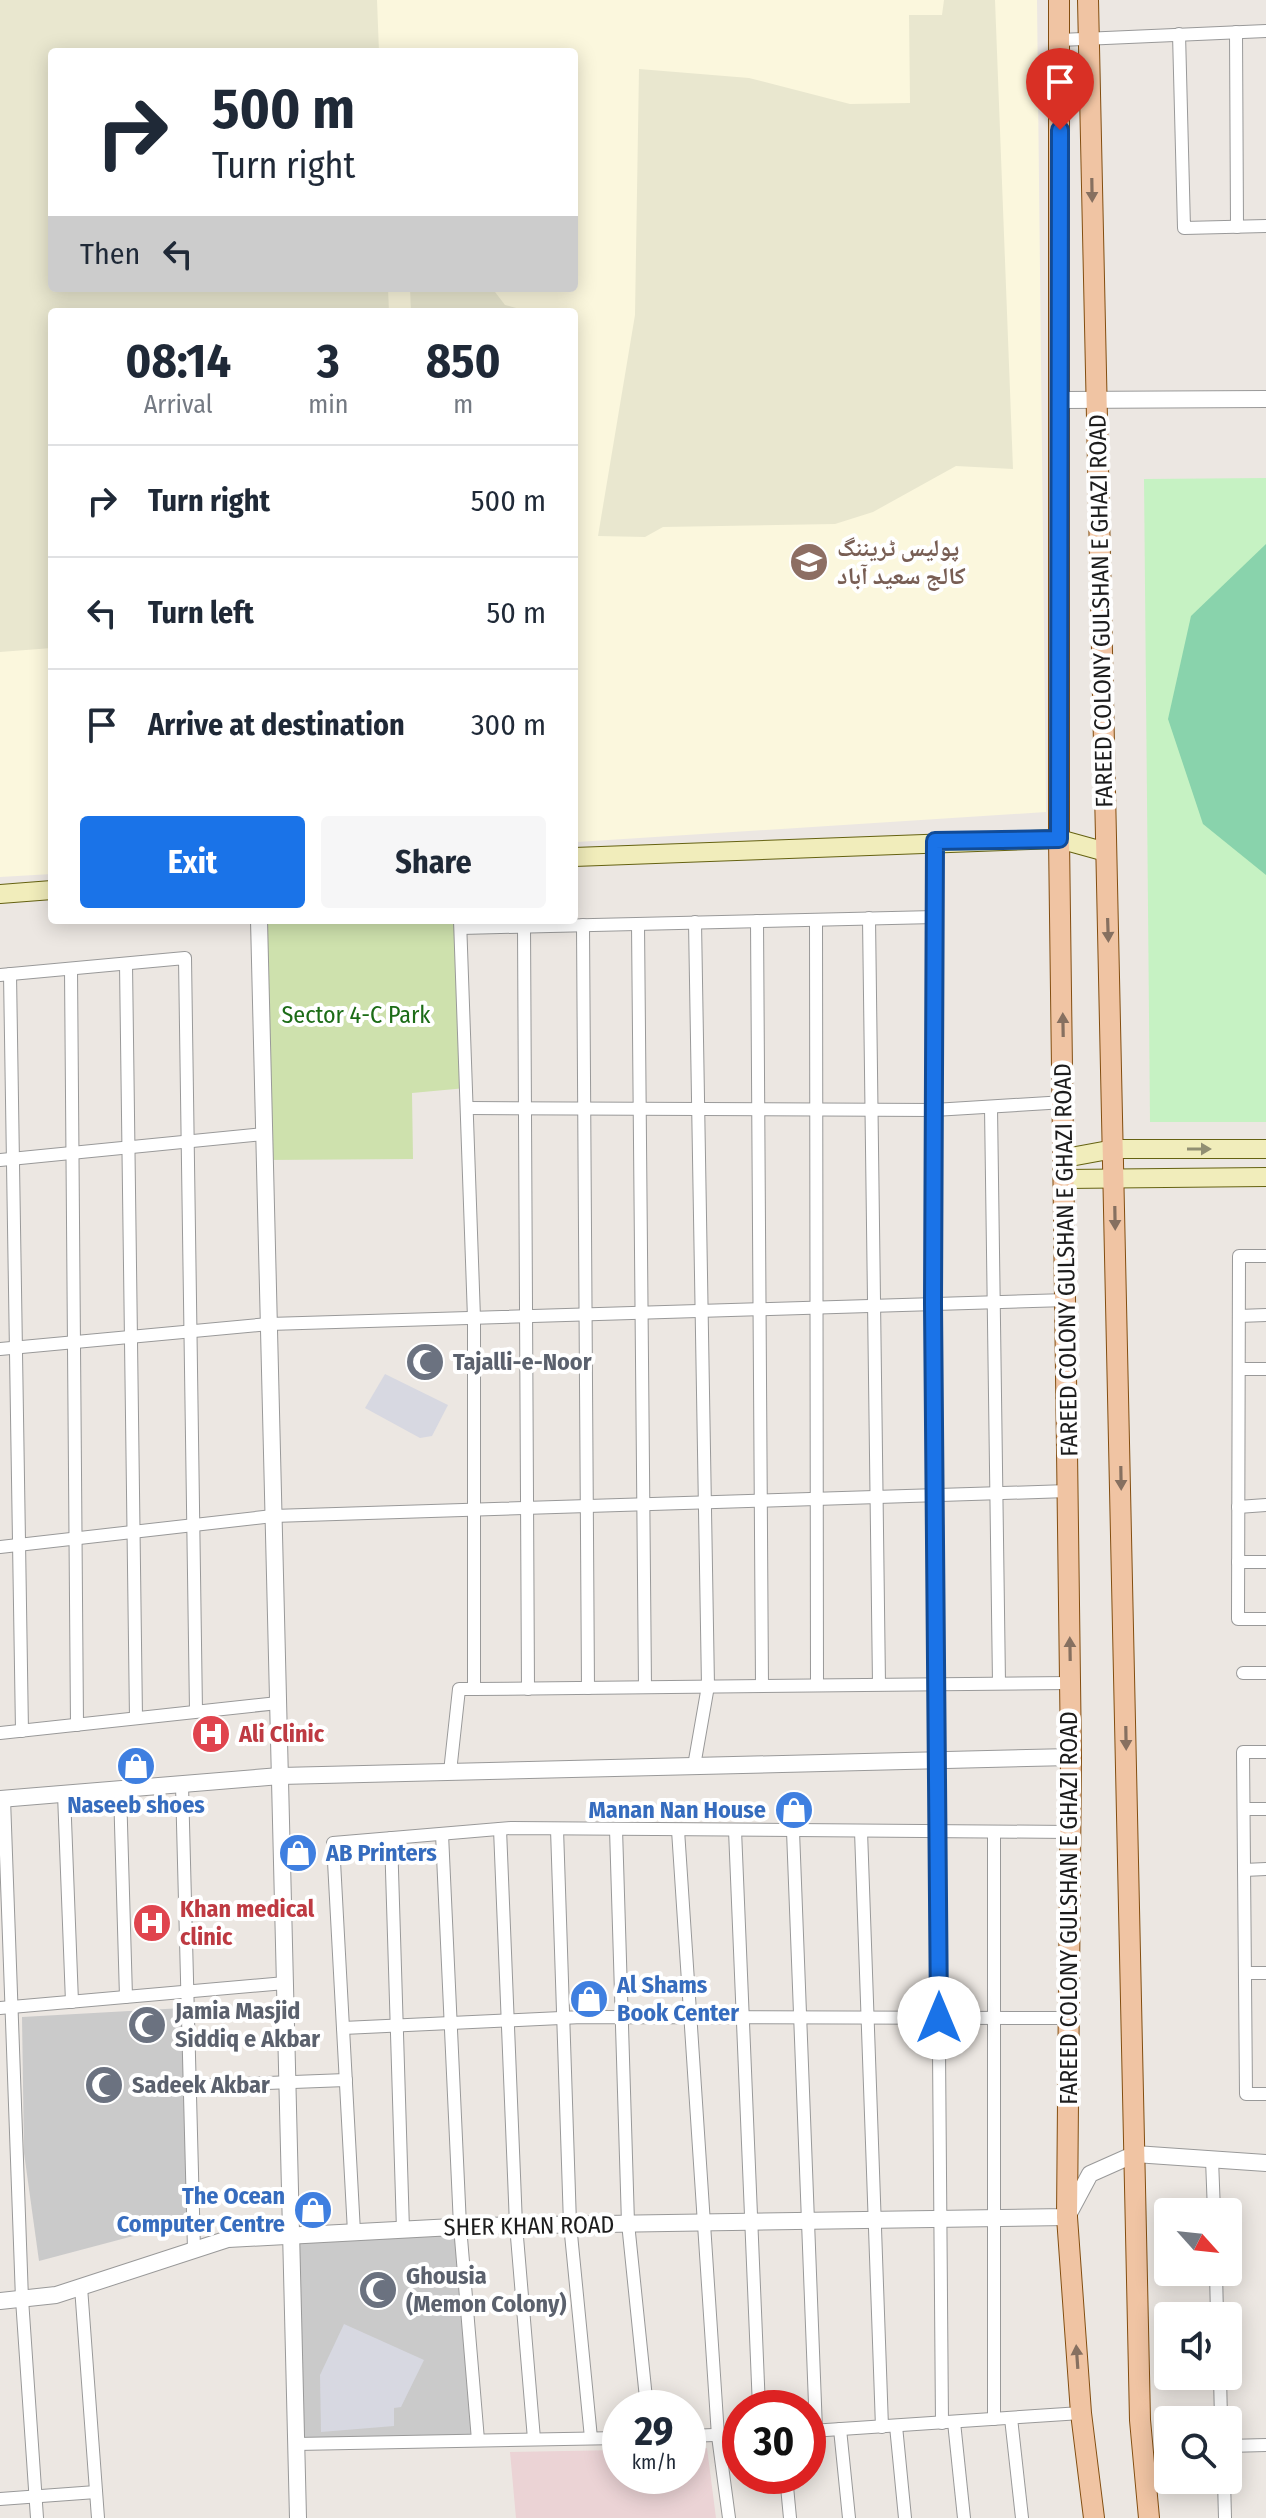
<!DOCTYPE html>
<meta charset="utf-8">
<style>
body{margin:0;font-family:"Fira Sans Condensed","Noto Naskh Arabic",sans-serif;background:#f6f6f7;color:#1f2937;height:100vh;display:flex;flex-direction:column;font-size:30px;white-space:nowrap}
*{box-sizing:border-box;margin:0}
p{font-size:26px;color:#747a83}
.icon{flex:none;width:44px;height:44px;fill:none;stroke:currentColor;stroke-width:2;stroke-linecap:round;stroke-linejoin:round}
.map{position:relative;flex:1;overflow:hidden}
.side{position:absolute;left:48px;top:308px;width:530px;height:616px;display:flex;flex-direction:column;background:#fff;border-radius:8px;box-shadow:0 4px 20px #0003}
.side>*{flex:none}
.hud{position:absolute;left:48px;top:48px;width:530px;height:244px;border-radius:8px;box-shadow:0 4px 20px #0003;background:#fff;color:#1f2937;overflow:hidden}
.needle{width:52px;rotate:117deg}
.buttons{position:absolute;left:1154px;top:2198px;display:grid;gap:16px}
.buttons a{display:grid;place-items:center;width:88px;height:88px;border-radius:8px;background:#fff;box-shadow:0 4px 20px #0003;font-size:40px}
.speed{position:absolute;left:602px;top:2390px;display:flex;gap:16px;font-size:40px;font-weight:700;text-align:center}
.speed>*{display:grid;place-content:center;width:104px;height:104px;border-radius:50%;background:#fff;box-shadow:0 4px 20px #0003;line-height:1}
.speed small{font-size:20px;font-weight:400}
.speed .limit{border:12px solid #d22;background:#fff;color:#111}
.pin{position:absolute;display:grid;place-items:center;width:68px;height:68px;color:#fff;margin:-82px -34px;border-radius:50% 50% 50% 0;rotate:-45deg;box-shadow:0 0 8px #0007}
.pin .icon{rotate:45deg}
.me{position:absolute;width:88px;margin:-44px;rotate:0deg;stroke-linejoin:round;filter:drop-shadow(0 0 6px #0008)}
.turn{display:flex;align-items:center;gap:28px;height:168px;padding:0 32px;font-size:36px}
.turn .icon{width:104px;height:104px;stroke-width:2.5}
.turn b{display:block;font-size:56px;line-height:68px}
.then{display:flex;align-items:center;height:76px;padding:0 32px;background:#0003;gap:16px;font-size:30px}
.eta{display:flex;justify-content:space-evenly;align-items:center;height:136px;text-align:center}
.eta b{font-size:48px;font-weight:700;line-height:56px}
.cta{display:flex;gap:16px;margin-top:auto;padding:16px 32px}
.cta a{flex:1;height:92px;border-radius:8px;background:#1a73e8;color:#fff;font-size:32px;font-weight:700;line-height:92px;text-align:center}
.cta a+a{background:#f6f6f7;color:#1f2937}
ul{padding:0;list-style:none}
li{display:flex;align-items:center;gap:24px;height:112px;padding:0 32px;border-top:2px solid #e0e1e3}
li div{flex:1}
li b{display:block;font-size:30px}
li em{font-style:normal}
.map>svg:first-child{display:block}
.commercial{fill:#ebd3d5}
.education{fill:#fbf7dd;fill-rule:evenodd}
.religious{fill:#cacaca}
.farmland{fill:#e9e7cf}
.grass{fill:#cee1ad}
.park{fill:#c6f2c3}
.pitch{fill:#89d3ac}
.plaza{fill:#d7d8e1}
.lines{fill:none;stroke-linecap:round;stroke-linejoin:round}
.minor-casing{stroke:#999;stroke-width:14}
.tertiary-casing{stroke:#999;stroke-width:18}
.secondary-casing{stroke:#656211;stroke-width:20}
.primary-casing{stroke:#834e10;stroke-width:22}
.minor{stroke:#fff;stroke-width:12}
.tertiary{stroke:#fff;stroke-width:16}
.secondary{stroke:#f1edbb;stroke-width:18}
.primary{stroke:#f0c4a3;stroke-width:20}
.oneway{fill:#867060}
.oneway2{fill:#918f73}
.route-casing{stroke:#114b97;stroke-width:20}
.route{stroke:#1a73e8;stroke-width:14}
.labels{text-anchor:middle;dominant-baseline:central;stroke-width:8;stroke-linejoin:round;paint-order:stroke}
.education-label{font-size:24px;font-weight:bold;fill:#785e54;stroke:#fff;text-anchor:start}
.street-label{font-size:24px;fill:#1c1c1c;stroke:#fff}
.park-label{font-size:24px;fill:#1c6c17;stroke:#fff}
.worship-label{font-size:24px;font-weight:bold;fill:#5b616d;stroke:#fff;text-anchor:start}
.health-label{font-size:24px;font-weight:bold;fill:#be3a42;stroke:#fff;text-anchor:start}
.shop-label{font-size:24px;font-weight:bold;fill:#366cbe;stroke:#fff;text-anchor:end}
</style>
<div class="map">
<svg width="1266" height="2518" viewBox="0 0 1266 2518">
<rect width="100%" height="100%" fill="#ece7e2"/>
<path class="commercial" d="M707,2448L716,2518H516L510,2452L620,2450V2476H688V2449Z"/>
<path class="education" d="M0,0H1037L1046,812L577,842L574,312H52V874L0,877ZM52,52H574V288H52Z"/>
<g class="religious">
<path d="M183,2008L190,2221L39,2261L24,2153L22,2017Z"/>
<path d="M457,2233L478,2440L296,2444L291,2236Z"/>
</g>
<g class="farmland">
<path d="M0,0H377L379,52H52V288H388L389,312H52V648L0,652Z"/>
<path d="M944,0H995L1013,469L956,466L873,512L835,524L663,527L645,537L598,536L635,315L639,69L749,78L850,104L910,103L909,15H942Z"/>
<path d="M410,288H492L505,305L531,312H411Z"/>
</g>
<path class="grass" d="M259,920H460L466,1088L412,1093L413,1159L265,1160Z"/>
<path class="park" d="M1266,478V1122H1150L1144,479Z"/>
<path class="pitch" d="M1266,544V875L1203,824L1168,719L1191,616Z"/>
<g class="plaza">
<path d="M385,1374L448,1405L432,1436L420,1438L365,1408Z"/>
<path d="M344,2324L424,2360L401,2407L394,2408V2426L321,2432L320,2375Z"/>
</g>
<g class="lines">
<defs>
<g id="minor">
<path d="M1236,32L1237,227"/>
<path d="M1179,34L1184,228L1266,226"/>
<path d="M1060,40L1266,31"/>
<path d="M935,841L933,1304L942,2423"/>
<path d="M869,918L879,1684"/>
<path d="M816,920L817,1685"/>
<path d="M757,921L762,1686"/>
<path d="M638,924L645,1687"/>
<path d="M583,925L588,1688"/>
<path d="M524,926L528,1689"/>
<path d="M461,928L935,917"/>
<path d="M126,964L136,1718"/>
<path d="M71,969L77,1725"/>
<path d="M10,974L22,1731"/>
<path d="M0,975L185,958L196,1711"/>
<path d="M991,1107L999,1683"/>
<path d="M467,1108L934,1110L1065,1102"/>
<path d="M0,1160L264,1134"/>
<path d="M1266,1256H1239L1238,1619H1266"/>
<path d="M1239,1316L1266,1315"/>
<path d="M0,1349L269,1324L1067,1300"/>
<path d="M1239,1369H1266"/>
<path d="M1238,1507L1266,1505"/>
<path d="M0,1547L273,1516L1068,1491"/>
<path d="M1238,1562H1266"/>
<path d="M1243,1673H1266"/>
<path d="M474,1689L1071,1683"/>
<path d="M0,1733L278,1703"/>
<path d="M1266,1752H1243L1246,2094H1266"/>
<path d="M694,1766L708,1686L695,922"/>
<path d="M450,1772L459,1689H474V1318L460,920"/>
<path d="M182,1785L194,2250"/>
<path d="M120,1790L126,1997"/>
<path d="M64,1794L72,2002"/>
<path d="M4,1799L22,2299L37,2518"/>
<path d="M1244,1809H1266"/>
<path d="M500,1829L516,2225L534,2439"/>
<path d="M557,1829L570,2224L591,2438"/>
<path d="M616,1829L628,2223L647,2408"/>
<path d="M678,1830L718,2436L729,2518"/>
<path d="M735,1830L759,2408"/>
<path d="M793,1831L816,2430"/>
<path d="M861,1831L882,2427"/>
<path d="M442,1834L460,2226L478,2440"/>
<path d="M391,1838L403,2230"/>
<path d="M1244,1870L1266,1869"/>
<path d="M1245,1973H1266"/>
<path d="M0,2008L285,1983"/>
<path d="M343,2028L582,2017L1068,2018"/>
<path d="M190,2086L346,2080"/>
<path d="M1212,2159L1214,2212"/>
<path d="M354,2232L333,1843L511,1828L1070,1832"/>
<path d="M1216,2272L1217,2316"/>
<path d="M81,2287L98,2518"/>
<path d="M1220,2376L1221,2420"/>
<path d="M1011,2418L1022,2518"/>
<path d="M994,2419V1832"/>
<path d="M954,2422L964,2518"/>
<path d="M896,2426L905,2518"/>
<path d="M840,2429L849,2518"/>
<path d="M811,2431L1081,2413"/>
<path d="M688,2436L740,2434"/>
<path d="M296,2444L620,2438"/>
<path d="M1228,2446L1266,2445"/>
<path d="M786,2476L790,2518"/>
<path d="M1224,2480L1225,2518"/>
<path d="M0,2499L96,2492"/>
</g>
<g id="tertiary">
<path d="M1061,400L1266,399"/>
<path d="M259,920L298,2518"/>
<path d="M0,1799L280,1776L1071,1757"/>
<path d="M0,2301L56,2295L228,2239L472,2226L1067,2217L1090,2174L1135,2154L1266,2163"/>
</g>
<g id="secondary">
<path d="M574,857L1059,839L1106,852"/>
<path d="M0,894L52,890"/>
<path d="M1065,1158L1114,1149H1266"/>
<path d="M1066,1179L1266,1177"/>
</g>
<g id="primary">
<path d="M1059,0V839L1071,1757L1067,2217L1081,2413L1094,2518"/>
<path d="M1088,0L1140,2420L1149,2518"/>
</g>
</defs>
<use href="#minor" class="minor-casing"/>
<use href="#tertiary" class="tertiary-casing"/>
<use href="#secondary" class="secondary-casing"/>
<use href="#primary" class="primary-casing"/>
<use href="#minor" class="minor"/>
<use href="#tertiary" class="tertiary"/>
<use href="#secondary" class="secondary"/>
<use href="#primary" class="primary"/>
</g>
<defs><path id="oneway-solid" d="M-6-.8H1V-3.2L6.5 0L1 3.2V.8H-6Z" transform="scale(2)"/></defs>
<g class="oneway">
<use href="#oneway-solid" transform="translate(1092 190) rotate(89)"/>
<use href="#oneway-solid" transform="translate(1108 930) rotate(88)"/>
<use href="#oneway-solid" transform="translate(1063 1025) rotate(-91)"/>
<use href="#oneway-solid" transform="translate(1115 1218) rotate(89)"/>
<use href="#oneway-solid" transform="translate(1121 1478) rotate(89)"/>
<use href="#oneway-solid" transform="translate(1070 1649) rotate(-91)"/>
<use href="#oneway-solid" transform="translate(1126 1738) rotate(89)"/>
<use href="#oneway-solid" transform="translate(1077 2357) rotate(-94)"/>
</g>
<use class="oneway2" href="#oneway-solid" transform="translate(1199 1149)"/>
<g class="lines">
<defs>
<path id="route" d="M939,2018L933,1304L935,841L1059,839L1060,130"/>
</defs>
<use href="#route" class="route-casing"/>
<use href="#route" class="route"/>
</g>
<defs>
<symbol id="university-disc" viewBox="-11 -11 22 22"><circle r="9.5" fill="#8d6e63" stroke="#fff"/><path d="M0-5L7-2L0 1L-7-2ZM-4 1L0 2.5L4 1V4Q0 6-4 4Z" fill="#fff"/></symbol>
<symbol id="mosque-disc" viewBox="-11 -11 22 22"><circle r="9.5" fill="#6b7280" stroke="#fff"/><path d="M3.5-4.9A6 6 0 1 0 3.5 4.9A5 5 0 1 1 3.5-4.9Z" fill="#fff"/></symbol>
<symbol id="hospital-disc" viewBox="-11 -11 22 22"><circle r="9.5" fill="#e0444e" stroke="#fff"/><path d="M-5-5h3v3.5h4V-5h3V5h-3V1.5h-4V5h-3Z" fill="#fff"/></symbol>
<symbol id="shop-disc" viewBox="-11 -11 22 22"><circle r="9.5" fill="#3f7fe0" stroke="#fff"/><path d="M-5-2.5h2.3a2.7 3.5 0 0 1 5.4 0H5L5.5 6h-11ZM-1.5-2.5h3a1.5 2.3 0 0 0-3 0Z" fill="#fff"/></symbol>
</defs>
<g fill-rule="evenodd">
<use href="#university-disc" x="787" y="540" width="44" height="44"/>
<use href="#mosque-disc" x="403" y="1340" width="44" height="44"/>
<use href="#hospital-disc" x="189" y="1712" width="44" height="44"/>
<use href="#shop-disc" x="114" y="1744" width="44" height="44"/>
<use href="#shop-disc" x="772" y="1788" width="44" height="44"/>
<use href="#shop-disc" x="276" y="1831" width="44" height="44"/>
<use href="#hospital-disc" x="130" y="1901" width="44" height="44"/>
<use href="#shop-disc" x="567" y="1977" width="44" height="44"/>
<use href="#mosque-disc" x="125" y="2003" width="44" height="44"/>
<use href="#mosque-disc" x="82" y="2063" width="44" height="44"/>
<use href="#shop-disc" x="291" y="2188" width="44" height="44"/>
<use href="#mosque-disc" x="356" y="2268" width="44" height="44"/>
</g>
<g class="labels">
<g class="education-label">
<text x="837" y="548">پولیس ٹریننگ<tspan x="837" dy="28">کالج سعید آباد</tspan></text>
</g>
<g class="street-label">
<text transform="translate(1101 611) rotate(-91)">FAREED COLONY GULSHAN E GHAZI ROAD</text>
<text transform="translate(1066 1260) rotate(-91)">FAREED COLONY GULSHAN E GHAZI ROAD</text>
<text transform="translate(1069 1908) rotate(-90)">FAREED COLONY GULSHAN E GHAZI ROAD</text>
<text transform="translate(529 2226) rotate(-1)">SHER KHAN ROAD</text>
</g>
<g class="park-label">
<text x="356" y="1015">Sector 4-C Park</text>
</g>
<g class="worship-label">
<text x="453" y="1362">Tajalli-e-Noor</text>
<text x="175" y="2011">Jamia Masjid<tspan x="175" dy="28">Siddiq e Akbar</tspan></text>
<text x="132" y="2085">Sadeek Akbar</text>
<text x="406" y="2276">Ghousia<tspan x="406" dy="28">(Memon Colony)</tspan></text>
</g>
<g class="health-label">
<text x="239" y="1734">Ali Clinic</text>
<text x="180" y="1909">Khan medical<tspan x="180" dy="28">clinic</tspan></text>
</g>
<g class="shop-label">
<text x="136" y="1805" text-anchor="middle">Naseeb shoes</text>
<text x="766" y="1810">Manan Nan House</text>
<text x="326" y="1853" text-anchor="start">AB Printers</text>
<text x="617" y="1985" text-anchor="start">Al Shams<tspan x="617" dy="28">Book Center</tspan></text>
<text x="285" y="2196">The Ocean<tspan x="285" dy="28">Computer Centre</tspan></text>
</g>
</g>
</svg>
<div class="buttons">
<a><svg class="needle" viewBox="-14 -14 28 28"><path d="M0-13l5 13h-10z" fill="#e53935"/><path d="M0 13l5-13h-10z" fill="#747a83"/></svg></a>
<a><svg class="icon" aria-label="sound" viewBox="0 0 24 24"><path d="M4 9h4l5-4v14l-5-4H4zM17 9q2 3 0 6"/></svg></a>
<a><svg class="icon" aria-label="search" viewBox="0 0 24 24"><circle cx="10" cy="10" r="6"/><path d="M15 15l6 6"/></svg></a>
</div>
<div class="speed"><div>29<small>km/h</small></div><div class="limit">30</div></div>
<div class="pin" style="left:1060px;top:130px;background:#d93025"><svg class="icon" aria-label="arrive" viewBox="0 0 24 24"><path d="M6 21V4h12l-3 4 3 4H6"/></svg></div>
<svg class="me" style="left:939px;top:2018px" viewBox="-20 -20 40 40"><circle r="19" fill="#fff"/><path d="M0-13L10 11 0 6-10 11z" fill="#1a73e8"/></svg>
<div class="hud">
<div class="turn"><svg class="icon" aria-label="right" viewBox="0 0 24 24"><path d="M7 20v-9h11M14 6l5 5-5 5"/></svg><div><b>500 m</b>Turn right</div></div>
<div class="then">Then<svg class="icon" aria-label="left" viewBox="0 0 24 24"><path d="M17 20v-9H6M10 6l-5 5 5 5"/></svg></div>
</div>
<section class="side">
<div class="eta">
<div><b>08:14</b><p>Arrival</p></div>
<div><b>3</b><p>min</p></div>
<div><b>850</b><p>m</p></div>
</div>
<ul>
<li><svg class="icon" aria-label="right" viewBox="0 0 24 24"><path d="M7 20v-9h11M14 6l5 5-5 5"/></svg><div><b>Turn right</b></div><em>500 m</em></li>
<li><svg class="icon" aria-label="left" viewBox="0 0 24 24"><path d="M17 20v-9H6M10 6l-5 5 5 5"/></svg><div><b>Turn left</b></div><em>50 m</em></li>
<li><svg class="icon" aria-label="arrive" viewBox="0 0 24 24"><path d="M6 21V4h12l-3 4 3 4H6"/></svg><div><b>Arrive at destination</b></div><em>300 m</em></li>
</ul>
<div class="cta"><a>Exit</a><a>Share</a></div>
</section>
</div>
